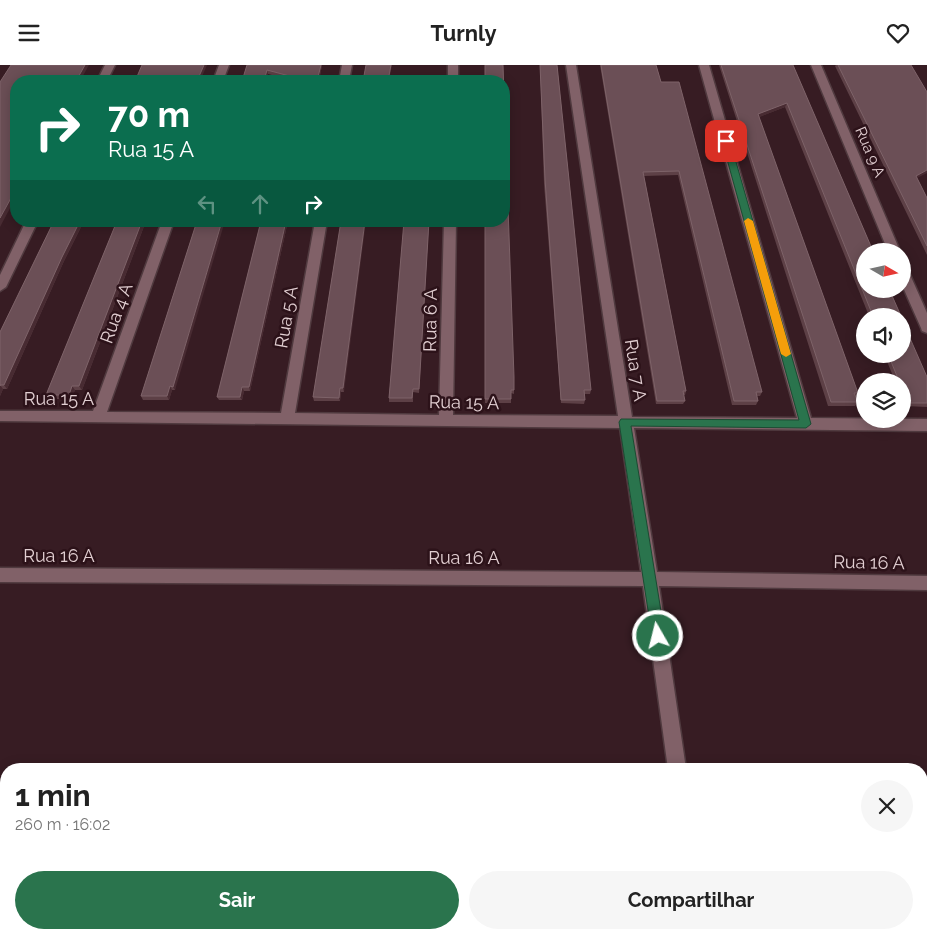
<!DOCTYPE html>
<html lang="pt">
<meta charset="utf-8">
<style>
body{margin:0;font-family:Raleway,sans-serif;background:#f6f6f6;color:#222;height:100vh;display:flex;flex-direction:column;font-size:19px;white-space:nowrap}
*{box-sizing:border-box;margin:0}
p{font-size:16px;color:#767676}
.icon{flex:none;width:28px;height:28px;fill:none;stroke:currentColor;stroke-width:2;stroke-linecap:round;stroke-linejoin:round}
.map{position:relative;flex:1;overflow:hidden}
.side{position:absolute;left:0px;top:698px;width:928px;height:176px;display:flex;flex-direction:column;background:#fff;border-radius:20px 20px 0 0;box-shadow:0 2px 12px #0003}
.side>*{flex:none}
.hud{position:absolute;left:10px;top:10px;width:500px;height:152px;border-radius:20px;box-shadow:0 2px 12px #0003;background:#0b6e4f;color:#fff;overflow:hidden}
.needle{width:32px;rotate:99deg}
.fabs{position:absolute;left:856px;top:178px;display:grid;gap:10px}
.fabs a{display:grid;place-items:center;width:55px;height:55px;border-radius:50%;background:#fff;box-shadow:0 2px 12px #0003;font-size:25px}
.pin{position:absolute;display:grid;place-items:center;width:42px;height:42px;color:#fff;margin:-21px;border-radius:10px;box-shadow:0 2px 8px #0006}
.me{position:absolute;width:55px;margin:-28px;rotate:352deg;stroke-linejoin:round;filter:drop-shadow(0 0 4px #0008)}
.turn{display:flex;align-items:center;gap:18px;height:105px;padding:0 15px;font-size:22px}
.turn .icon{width:65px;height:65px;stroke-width:2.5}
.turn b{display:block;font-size:35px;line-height:42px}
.lanes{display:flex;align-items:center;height:48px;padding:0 15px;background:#0003;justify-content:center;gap:25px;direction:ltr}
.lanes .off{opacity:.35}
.round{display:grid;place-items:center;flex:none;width:52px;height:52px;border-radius:26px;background:#f6f6f6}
.overview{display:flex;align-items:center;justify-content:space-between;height:85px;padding:0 15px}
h1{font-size:30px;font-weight:700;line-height:38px}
.primary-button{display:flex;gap:10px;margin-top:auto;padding:10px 15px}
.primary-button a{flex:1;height:58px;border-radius:30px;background:#2a744d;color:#fff;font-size:20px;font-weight:700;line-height:58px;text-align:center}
.primary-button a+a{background:#f6f6f6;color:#222}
header{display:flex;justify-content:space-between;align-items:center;height:65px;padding:0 15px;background:#fff;font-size:22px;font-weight:700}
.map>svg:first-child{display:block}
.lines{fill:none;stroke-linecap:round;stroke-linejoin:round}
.minor-casing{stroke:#503a3f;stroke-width:3}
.minor{fill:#816168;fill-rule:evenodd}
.wall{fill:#5d4046}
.shaded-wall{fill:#482b32}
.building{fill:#6b4f56;stroke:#7e6369}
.route{fill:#2a744d;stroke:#1b4b32}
.slow{fill:#f59e0b}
.labels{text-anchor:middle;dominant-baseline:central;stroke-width:5;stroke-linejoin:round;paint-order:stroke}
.far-street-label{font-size:15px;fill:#e2cfd2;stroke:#2c1219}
.street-label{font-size:18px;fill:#e2cfd2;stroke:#2c1219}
</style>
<header><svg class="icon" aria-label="menu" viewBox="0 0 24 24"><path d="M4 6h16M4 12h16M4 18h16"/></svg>Turnly<svg class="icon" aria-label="heart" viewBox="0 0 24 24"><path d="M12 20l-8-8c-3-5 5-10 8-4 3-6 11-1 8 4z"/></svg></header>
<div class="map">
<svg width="927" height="873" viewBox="0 0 927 873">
<rect width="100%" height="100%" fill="#371c23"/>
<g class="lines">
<defs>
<g id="minor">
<path d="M105,0H115L107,16H97Z"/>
<path d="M219,0H229L223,16H213Z"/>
<path d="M342,0H352L349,16H339Z"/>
<rect x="448" y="0" width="10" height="16"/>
<path d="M566,0H576L632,352L797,353L699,0H709L811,353L927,354V366L634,363L657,507L927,511V525L659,521L686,704H668L643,521L0,517V503L641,507L620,363L0,356V346H93L162,156H174L107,347L281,348L315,156H327L295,348L439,350L444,156H456L453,350L618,351Z"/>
<path d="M811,0H821L900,186H888Z"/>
<path d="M26,156H38L6,222L0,226V210Z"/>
<path d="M902,201L908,205L927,248V268L922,266L921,263L902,220Z"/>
<rect x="0" y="717" width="6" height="18"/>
<rect x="921" y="734" width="6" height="18"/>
<path d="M323,868H343L341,873H321Z"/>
</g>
</defs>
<use href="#minor" class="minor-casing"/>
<use href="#minor" class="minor"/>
</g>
<g class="wall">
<path d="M247,0H322L319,16H296L268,9L266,16H242Z"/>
<path d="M540,0H557L591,325L590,329H584L585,335L584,339L561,338L544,119Z"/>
<path d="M600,0H656L661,17L762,327L760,331H757L758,336L756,340H732L678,110L644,111L686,326L685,330H683L685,336L683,339H656Z"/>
<path d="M719,0H793L901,251H869L785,42L759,52L858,328L856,331L858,337L855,341H828Z"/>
<path d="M836,0H911L917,113L927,133V190L835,1Z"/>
<path d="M54,156H84L64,196L7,324H3L0,331V267Z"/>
<path d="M117,156H146L82,325H75L71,334H48L46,330Z"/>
<path d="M197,156L175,325H172L169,335H143L141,331Z"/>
<path d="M261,156H288L250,326H244L242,335H219L217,332Z"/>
<path d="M341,156L344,327H341L340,336H314L313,332Z"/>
<path d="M404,156H429L419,328L413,327V337H389V333Z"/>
<path d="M485,156L514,312V329L511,328V338H485Z"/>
<path d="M884,289H902L927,312V342L905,341L902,335V316H895Z"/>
</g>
<g class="shaded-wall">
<path d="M85,0H89L80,16H76Z"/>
<path d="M204,0H207L200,16H197Z"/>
<path d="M321,0H322L319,16H317Z"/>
<path d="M391,0H392L389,16H388Z"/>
<path d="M267,5L268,9L266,16H264Z"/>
<path d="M787,38L785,42L757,53L758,49Z"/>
<path d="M927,105V108L913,115L916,111Z"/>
<path d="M16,124V132L0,162V153Z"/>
<path d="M80,156H84L64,196L7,324L4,320L62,192Z"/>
<path d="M142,156H146L82,325L79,321Z"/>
<path d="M222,156H225L175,325L173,322Z"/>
<path d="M286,156H288L250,326L249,322Z"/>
<path d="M365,156H366L344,327L343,323Z"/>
<path d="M429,156L419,328V324Z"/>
<path d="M0,320L3,324L0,331Z"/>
<path d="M72,321L75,325L71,334L69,330Z"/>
<path d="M170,321L172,325L169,335L167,331Z"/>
<path d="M242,322L244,326L242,335L240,332Z"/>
<path d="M340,323L341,327L340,336L339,333Z"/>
</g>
<g class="building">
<path d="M11,0H85L76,16H16V124L0,153V17Z"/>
<path d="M142,0H204L197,16H126L127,14H136Z"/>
<path d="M247,0H321L317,16H296L297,13L267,5L264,16H242Z"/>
<path d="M366,0H391L388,16H363Z"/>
<path d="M485,0H503L514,312V325H511V334H485V156H504V16H485Z"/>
<path d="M540,0H557L591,325H584L585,335H561L545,114Z"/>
<path d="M601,0H656L661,17H679L762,327H756L758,336H734L679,106L643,107L686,326H683L685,336H657Z"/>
<path d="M721,0H793L873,186H865V224H889L901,251H873L787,38L758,49L858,328H854L858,337H831Z"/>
<path d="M838,0H911L927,27V105L916,111L927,133V181Z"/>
<path d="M54,156H80L62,192L4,320H0V321V267Z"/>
<path d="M117,156H142L79,321H72L69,330H46Z"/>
<path d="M197,156H222L173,322L170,321L167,331H141Z"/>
<path d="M261,156H286L249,322H242L240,332H217Z"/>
<path d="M341,156H365L343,323H340L339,333L313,332Z"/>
<path d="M404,156H429L419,324H413L412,333H389Z"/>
<path d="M902,255L927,312V338H908L902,324V316H899L888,289H902Z"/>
</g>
<path class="route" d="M723,74L730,76L811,359L806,363L631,361L665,571L663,575L658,577L654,575L652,571L619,357L621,354L799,355L722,76Z"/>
<path class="slow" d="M748,153L753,156L791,289L786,292L781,289L744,156Z"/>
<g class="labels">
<g class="far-street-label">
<text transform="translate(870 87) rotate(67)">Rua 9 A</text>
</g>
<g class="street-label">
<text transform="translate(116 248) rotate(-70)">Rua 4 A</text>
<text transform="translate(286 252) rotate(-80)">Rua 5 A</text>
<text transform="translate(430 255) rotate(-89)">Rua 6 A</text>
<text transform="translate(636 305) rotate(81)">Rua 7 A</text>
<text x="59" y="333">Rua 15 A</text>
<text transform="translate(464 337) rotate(1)">Rua 15 A</text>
<text x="59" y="490">Rua 16 A</text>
<text x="464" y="492">Rua 16 A</text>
<text transform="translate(869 497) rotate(1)">Rua 16 A</text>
</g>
</g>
</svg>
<div class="fabs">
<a><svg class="needle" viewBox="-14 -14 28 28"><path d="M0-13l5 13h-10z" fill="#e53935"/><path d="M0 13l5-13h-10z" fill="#767676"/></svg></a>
<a><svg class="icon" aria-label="sound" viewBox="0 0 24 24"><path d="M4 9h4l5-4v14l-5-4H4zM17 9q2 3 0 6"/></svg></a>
<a><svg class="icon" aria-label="layers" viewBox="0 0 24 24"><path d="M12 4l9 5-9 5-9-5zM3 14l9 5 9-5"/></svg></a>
</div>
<div class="pin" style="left:726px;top:76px;background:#d93025"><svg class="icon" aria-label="arrive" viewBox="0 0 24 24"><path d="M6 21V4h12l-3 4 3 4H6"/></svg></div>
<svg class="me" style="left:658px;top:571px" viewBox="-20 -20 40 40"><circle r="17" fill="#2a744d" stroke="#fff" stroke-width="3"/><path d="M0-11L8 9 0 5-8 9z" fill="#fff"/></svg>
<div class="hud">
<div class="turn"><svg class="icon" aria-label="right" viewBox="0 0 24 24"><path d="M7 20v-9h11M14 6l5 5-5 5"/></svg><div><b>70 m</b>Rua 15 A</div></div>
<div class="lanes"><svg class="icon off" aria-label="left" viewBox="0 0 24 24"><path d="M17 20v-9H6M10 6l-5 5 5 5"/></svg><svg class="icon off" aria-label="ahead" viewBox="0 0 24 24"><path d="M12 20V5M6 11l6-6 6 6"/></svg><svg class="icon" aria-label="right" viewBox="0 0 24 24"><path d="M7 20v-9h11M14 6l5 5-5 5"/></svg></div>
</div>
<section class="side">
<div class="overview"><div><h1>1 min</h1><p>260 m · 16:02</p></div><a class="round"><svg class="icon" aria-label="close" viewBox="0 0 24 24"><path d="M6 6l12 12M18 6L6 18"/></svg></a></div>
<div class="primary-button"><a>Sair</a><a>Compartilhar</a></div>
</section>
</div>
